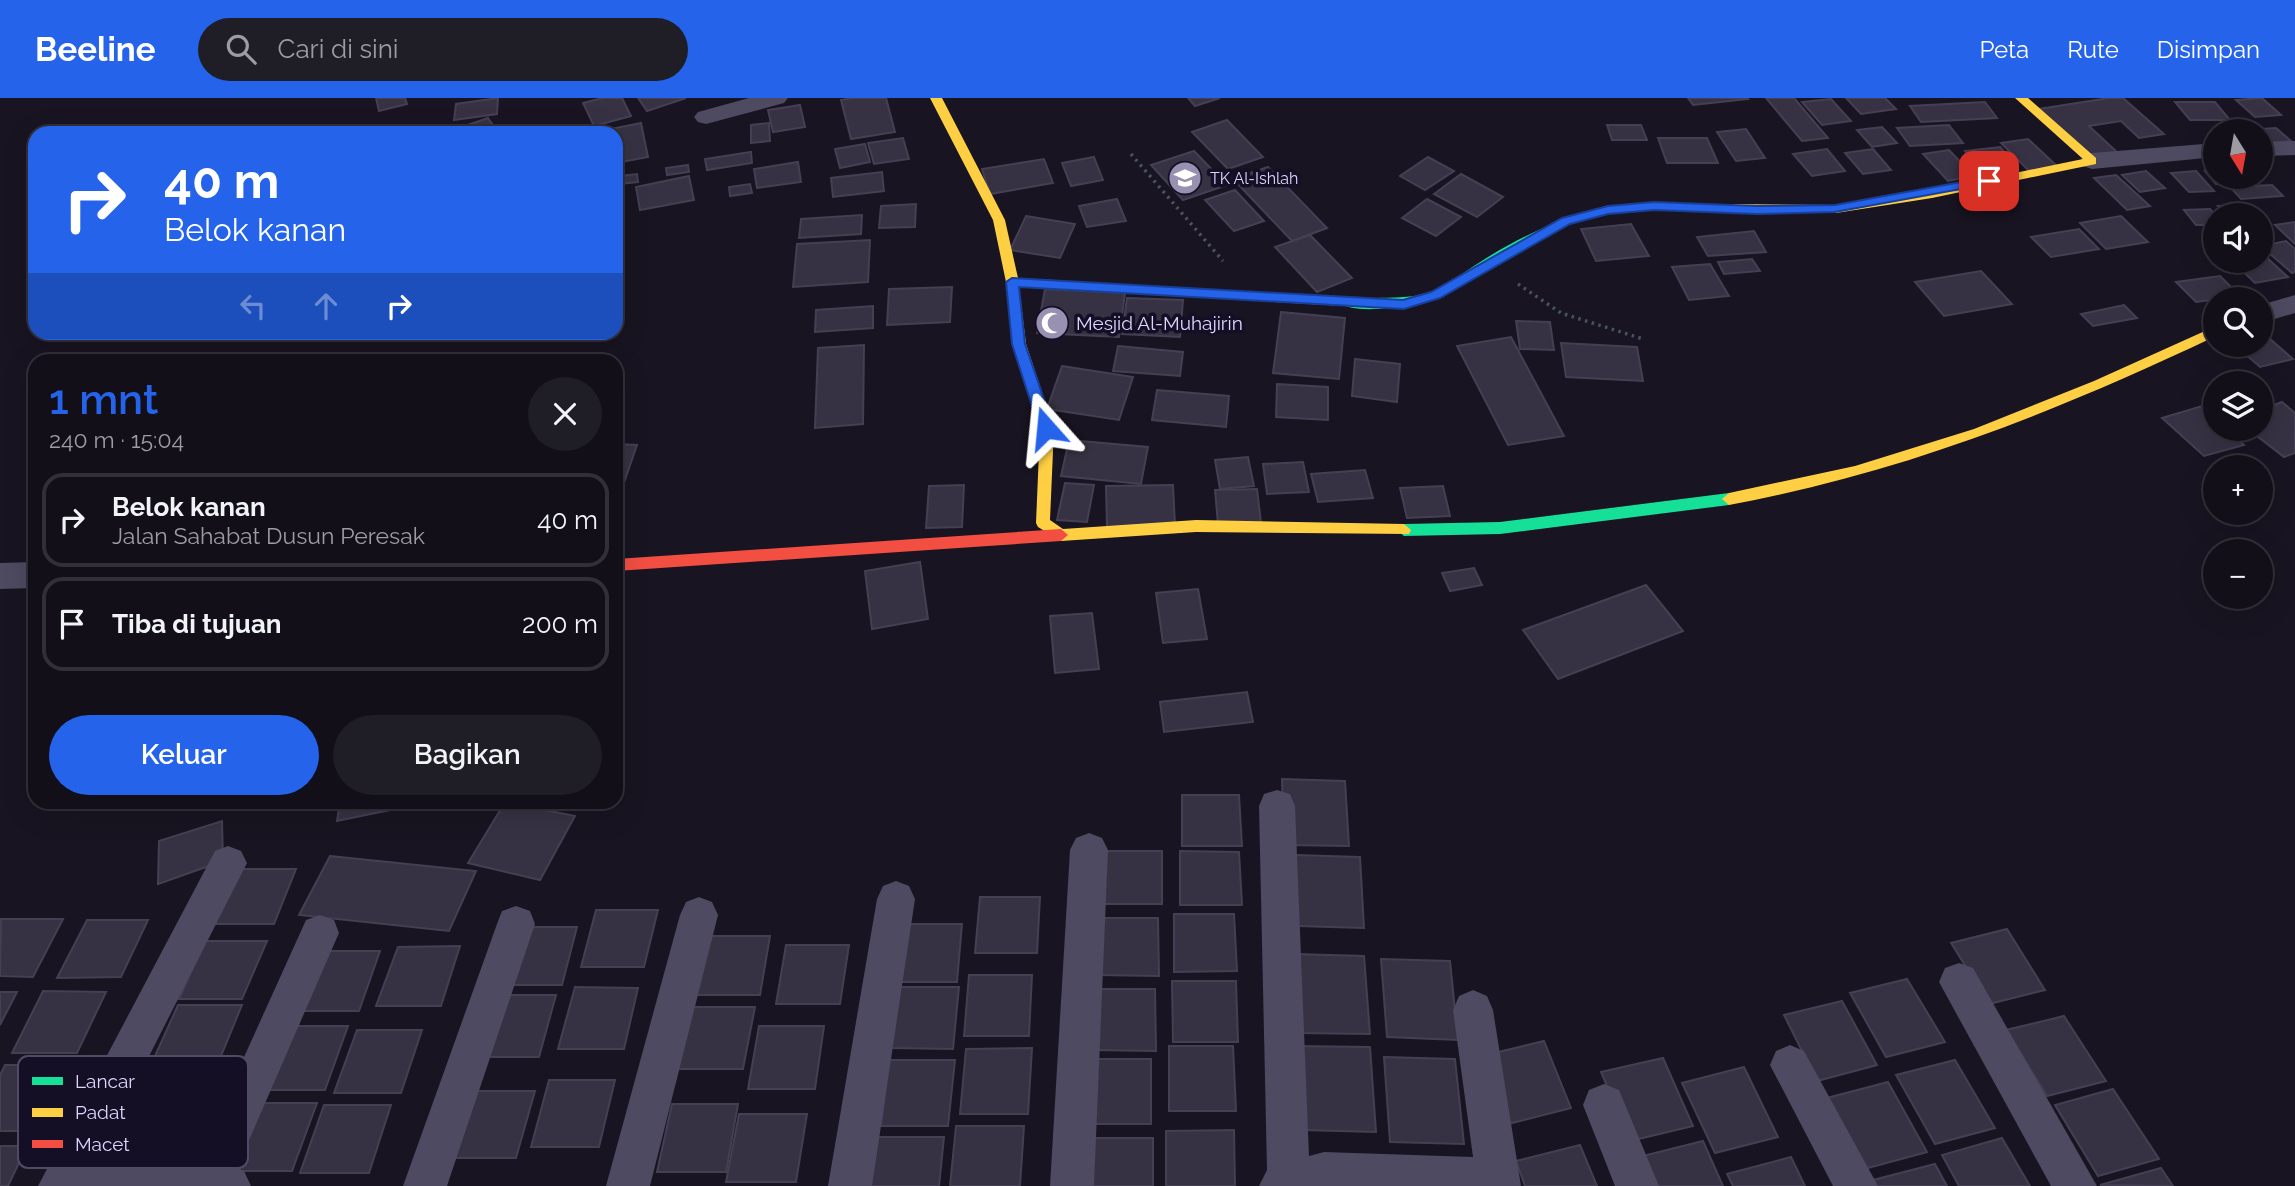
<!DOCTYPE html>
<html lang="id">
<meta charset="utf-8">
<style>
body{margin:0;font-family:Raleway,sans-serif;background:#1f1d26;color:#f1f3f6;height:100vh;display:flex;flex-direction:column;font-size:26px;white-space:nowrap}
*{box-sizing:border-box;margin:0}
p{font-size:23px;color:#9c9ca2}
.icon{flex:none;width:38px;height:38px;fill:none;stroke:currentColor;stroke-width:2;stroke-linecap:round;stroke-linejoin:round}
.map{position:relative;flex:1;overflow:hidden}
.drawer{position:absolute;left:28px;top:256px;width:595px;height:455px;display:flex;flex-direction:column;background:#120f19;border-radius:21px;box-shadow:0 7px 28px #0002,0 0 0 2px #312f38}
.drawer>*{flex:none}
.banner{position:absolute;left:28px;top:28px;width:595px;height:214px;border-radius:21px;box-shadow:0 7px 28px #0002,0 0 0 2px #312f38;background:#2563eb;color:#fff;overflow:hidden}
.needle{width:46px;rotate:169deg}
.fabs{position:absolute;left:2203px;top:21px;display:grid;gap:14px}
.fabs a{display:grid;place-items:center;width:70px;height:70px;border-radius:50%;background:#120f19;box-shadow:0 7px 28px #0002,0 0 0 2px #312f38;font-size:35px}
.pin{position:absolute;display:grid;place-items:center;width:60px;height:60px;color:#fff;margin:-30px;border-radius:14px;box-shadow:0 4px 10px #0006}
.me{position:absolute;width:77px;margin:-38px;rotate:342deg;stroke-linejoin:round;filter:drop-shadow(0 0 5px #0008)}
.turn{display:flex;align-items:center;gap:24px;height:147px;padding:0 21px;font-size:32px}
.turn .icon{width:91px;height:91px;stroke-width:2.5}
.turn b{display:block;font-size:49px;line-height:60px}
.lanes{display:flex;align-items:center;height:66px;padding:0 21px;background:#0003;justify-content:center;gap:35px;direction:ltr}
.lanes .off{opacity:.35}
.round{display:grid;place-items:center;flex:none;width:74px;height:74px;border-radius:37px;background:#1f1d26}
.head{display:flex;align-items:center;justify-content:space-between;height:119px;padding:0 21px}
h1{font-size:42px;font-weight:600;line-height:52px;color:#2563eb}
.action{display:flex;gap:14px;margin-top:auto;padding:14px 21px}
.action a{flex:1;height:80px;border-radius:42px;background:#2563eb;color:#fff;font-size:28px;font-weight:600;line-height:80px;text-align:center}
.action a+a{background:#1f1d26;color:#f1f3f6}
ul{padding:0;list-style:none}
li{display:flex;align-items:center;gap:21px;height:94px;margin:0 14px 10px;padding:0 7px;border:4px solid #312f38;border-radius:21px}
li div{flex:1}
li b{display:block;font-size:26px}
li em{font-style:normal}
header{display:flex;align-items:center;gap:42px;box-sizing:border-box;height:98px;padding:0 35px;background:#2563eb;color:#fff}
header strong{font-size:33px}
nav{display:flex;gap:38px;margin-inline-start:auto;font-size:24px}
.search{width:490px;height:63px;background:#1f1d26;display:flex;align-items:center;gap:18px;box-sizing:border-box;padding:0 24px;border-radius:38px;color:#9c9ca2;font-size:26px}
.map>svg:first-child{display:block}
.building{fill:#363243;stroke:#453f54;stroke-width:2}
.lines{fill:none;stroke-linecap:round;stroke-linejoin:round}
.path{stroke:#485362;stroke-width:3.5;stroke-dasharray:2.5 4.5;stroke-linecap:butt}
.street{fill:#4d4a61;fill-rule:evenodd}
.fast{fill:#16e098;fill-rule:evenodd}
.slow{fill:#ffcf43;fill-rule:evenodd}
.jam{fill:#f24e42;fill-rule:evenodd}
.route{fill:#2563eb;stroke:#184099;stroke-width:2}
.labels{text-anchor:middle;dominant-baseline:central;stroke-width:7;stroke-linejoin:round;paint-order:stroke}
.far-poi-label{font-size:16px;fill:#ddd5fe;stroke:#150f26;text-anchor:start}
.poi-label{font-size:19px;fill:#ddd5fe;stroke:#150f26;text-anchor:start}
.key{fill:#150f26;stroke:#514a67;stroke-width:2}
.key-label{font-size:19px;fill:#ddd5fe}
</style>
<header>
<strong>Beeline</strong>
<div class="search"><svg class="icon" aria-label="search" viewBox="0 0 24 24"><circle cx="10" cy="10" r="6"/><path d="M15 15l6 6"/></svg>Cari di sini</div>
<nav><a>Peta</a><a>Rute</a><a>Disimpan</a></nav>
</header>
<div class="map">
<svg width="2295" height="1088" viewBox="0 0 2295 1088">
<rect width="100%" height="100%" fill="#181421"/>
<g class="building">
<path d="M376,0H405L407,6L379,13Z"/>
<path d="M498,0L497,16L454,22L456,6Z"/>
<path d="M603,0H622L631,18L594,28L583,5Z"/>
<path d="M638,0H686L647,13Z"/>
<path d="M853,0H886L895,34L851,41L841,2Z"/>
<path d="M1188,0H1220L1195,8Z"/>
<path d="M1688,0H1747L1748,1L1693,7Z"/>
<path d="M1766,0H1794L1828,40L1802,43Z"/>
<path d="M1846,0H1885L1896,11L1861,16Z"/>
<path d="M2109,0H2123L2164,36L2139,40L2121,23L2089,28L2117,54L2090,58L2039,11Z"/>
<path d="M2262,0L2281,17L2255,19L2236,2Z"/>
<path d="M1831,1L1851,23L1822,27L1802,4Z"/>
<path d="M1985,4L1997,20L1921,24L1910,8Z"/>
<path d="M2175,4H2215L2230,22H2190Z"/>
<path d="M800,7L805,29L773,34L768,12Z"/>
<path d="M488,20L497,33L459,35L456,31Z"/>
<path d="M1227,22L1263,59L1228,71L1192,34Z"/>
<path d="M641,25L648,59L616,65V35H607L606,32Z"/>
<path d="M769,25L770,43L751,45V27Z"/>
<path d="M1607,27H1641L1647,42H1612Z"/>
<path d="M1949,27L1963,45L1910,48L1897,30Z"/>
<path d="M1882,29L1897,45L1872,49L1857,32Z"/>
<path d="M2276,30L2291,43L2261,46V33L2245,32Z"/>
<path d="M1746,31L1765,60L1736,63L1717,34Z"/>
<path d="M903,40L909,61L874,66L868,45Z"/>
<path d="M1658,40H1707L1718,65H1667Z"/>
<path d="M2028,41L2057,68L2029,73L2001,45Z"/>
<path d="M865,46L870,64L840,70L835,51Z"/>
<path d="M2000,49L2017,69L1981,73L1965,53Z"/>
<path d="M1827,51L1845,73L1812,78L1793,56Z"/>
<path d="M1873,51L1891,72L1863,76L1845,55Z"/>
<path d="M1949,52L1974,78L1948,83L1923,56Z"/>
<path d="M1194,53L1227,87L1183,102L1151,67Z"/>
<path d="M751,54L752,65L707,72L705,61Z"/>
<path d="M1094,59L1103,82L1071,88L1062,65Z"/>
<path d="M1428,59L1454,73L1425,92L1400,78Z"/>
<path d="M1044,61L1053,85L990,96L982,71Z"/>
<path d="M798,64L801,84L757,90L754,71Z"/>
<path d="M688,67L689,74L667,77L666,70Z"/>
<path d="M1268,69L1327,130L1292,143L1233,81Z"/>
<path d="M2216,72V79H2237L2242,85L2216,86L2205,73Z"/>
<path d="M2146,73L2165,90L2140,94L2122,77Z"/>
<path d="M2196,73L2214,93L2189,94L2171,75Z"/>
<path d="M882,74L884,93L833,99L831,80Z"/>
<path d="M637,76L638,84L620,86V78Z"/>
<path d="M1461,76L1503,99L1477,119L1434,96Z"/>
<path d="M2116,77L2150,108L2127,112L2094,80Z"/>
<path d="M689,78L694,102L640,112L636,89Z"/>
<path d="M750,86L752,95L730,98L729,89Z"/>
<path d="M2272,87L2283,98L2241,101L2230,89Z"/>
<path d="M1235,92L1264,123L1234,133L1205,102Z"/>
<path d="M1117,101L1126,123L1087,129L1079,108Z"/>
<path d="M1427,101L1461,119L1436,138L1402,120Z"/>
<path d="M916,106L915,129L879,130L881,108Z"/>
<path d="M2247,106L2259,117H2227L2218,108Z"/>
<path d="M2210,111L2216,118V127H2196L2184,112Z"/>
<path d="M862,117L861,136L799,140L801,121Z"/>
<path d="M1026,118L1075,126L1060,160L1010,152Z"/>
<path d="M2121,118L2148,144L2106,151L2080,125Z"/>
<path d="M2295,124V146L2275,127Z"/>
<path d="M1631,126L1649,158L1596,163L1581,131Z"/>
<path d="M2079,131L2099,151L2051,159L2031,139Z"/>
<path d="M1754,133L1766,154L1708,158L1697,139Z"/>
<path d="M1310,137L1352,180L1317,194L1275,149Z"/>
<path d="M870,142L868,184L793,189L797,146Z"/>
<path d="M2286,143L2295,151V174L2292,175L2261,148Z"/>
<path d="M2265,158L2288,179L2255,185L2232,163H2261V159Z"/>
<path d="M1752,161L1760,173L1724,176L1718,164Z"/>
<path d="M1710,166L1729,198L1689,202L1672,169Z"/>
<path d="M1981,173L2012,206L1944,218L1915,184Z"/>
<path d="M2220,178L2240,198L2196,204L2176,184Z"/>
<path d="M952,189L950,224L887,227L889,191Z"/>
<path d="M1045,191L1125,195L1119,239L1037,235Z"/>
<path d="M1127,200L1183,202L1180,239L1122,236Z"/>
<path d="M2124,207L2137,220L2093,228L2081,216Z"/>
<path d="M873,208V230L815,234L816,212Z"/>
<path d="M1281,214L1345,220L1339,281L1273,275Z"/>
<path d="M1516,223L1550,224L1554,252L1520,251Z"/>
<path d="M1511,239L1564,338L1508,347L1457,248Z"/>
<path d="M2269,240L2293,261L2260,269L2237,249L2261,247V242Z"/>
<path d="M1561,245L1637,249L1643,283L1566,279Z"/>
<path d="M864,247L863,326L815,330L818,250Z"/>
<path d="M1118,248L1183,254L1180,278L1113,273Z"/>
<path d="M1355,261L1400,266L1397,304L1352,298Z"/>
<path d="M1062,268L1133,279L1119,322L1047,311Z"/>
<path d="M1277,286L1328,289V322L1276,319Z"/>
<path d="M1157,292L1229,298L1226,329L1152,322Z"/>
<path d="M2282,304L2295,315V355L2284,359L2248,331H2261V312Z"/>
<path d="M2202,308L2216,321V331H2226L2244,347L2204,358L2162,320Z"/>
<path d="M1069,342L1148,349L1141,386L1061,378Z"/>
<path d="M616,346L637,347L616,408Z"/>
<path d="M1248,359L1254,388L1220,391L1215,362Z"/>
<path d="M1303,364L1309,394L1267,396L1263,366Z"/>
<path d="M1365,372L1373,400L1318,404L1311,376Z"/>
<path d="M1065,385L1094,387L1087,424L1057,422Z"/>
<path d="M964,387L962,429L926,430L929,388Z"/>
<path d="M1173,387L1175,427L1107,429L1106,388Z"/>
<path d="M1443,388L1450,418L1407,420L1400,390Z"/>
<path d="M1257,391L1261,425L1218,426L1215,392Z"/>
<path d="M920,464L928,521L872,531L865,473Z"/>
<path d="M1474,470L1482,487L1450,493L1442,475Z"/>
<path d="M1646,487L1683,533L1558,581L1523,532Z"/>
<path d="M1198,491L1207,541L1163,545L1156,495Z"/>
<path d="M1092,515L1099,571L1055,575L1050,518Z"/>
<path d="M1247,594L1253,624L1164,634L1160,604Z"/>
<path d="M1282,681L1345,683L1349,748L1284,747Z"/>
<path d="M1182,697H1239L1242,748H1182Z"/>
<path d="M340,704H416L415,707L337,723Z"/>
<path d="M505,704L575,718L540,782L468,765Z"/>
<path d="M222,723L223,763L158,786L159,743Z"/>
<path d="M1102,753H1162V806H1101Z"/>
<path d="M1180,753L1239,754L1242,807H1180Z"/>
<path d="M1295,757L1360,759L1364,830L1297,828Z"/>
<path d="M330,758L476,773L449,833L299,817Z"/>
<path d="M236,771H296L274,826H212Z"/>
<path d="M980,799H1040L1037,855H975Z"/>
<path d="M596,812H658L644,869H581Z"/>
<path d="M1174,816H1234L1237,873L1174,874Z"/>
<path d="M1097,820H1158L1159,878L1095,877Z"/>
<path d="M1,821H63L33,879L0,878Z"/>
<path d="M87,822H148L121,879L57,880Z"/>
<path d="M901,826H962L957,884H893Z"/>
<path d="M515,829H577L562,887H498Z"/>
<path d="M2007,831L2045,892L1989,906L1951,845Z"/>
<path d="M708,838H770L760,897H696Z"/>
<path d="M205,843H267L242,901H179Z"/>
<path d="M786,847H849L840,906H776Z"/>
<path d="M460,848L441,908H376L398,849Z"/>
<path d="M318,853H380L359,913H294Z"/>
<path d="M1296,856L1364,858L1370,936L1299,935Z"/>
<path d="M1381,861L1450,863L1458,942L1387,939Z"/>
<path d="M969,877H1032L1029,938H964Z"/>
<path d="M1907,881L1945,944L1886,959L1850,895Z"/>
<path d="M1172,883H1236L1238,944H1173Z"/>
<path d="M575,889L638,890L624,951H558Z"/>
<path d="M896,889H959L953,951L889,950Z"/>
<path d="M1092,891H1155L1156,953L1090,952Z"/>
<path d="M43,893L106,894L77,955H12Z"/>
<path d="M0,894H17L0,927Z"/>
<path d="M493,897H556L539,959H474Z"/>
<path d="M1842,903L1877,967L1817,983L1784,917Z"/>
<path d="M178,907H242L216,970L150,969Z"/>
<path d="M691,909H755L743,971H677Z"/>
<path d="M2064,918L2106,983L2047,998L2006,932Z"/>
<path d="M283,928H348L325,992H258Z"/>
<path d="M759,928H824L815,991H748Z"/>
<path d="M357,932H422L401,995H334Z"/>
<path d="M1544,943L1571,1010L1508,1026L1482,958Z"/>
<path d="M1169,948H1233L1236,1013H1169Z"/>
<path d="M1298,948L1370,949L1376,1034L1302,1032Z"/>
<path d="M1032,950L1028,1016H960L966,951Z"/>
<path d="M1384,959L1455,961L1464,1046L1390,1044Z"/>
<path d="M1663,960L1693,1028L1630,1043L1601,974Z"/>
<path d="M1085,961H1151V1026H1084Z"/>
<path d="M889,962H955L948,1028H881Z"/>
<path d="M1955,962L1995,1030L1935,1046L1896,977Z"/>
<path d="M5,967H71L39,1033H0V977Z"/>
<path d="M1744,969L1778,1039L1715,1055L1682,985Z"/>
<path d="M549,982H615L599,1049H531Z"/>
<path d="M1888,984L1927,1054L1864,1071L1827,1000Z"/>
<path d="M2113,991L2159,1061L2098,1078L2055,1007Z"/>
<path d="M468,993H535L516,1060H449Z"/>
<path d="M250,1005H317L292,1073H223Z"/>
<path d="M672,1006H738L726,1074H657Z"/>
<path d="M324,1007H391L369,1075H300Z"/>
<path d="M739,1016H807L796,1084H726Z"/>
<path d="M956,1028H1024L1020,1088H950Z"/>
<path d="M1234,1032L1235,1088H1166V1033Z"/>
<path d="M876,1039H944L939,1088H869Z"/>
<path d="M1085,1040H1153V1088H1084Z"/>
<path d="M2002,1040L2030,1088H1959L1942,1057Z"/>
<path d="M1703,1043L1723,1088H1652L1639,1059Z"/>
<path d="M1580,1047L1597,1088H1525L1516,1063Z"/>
<path d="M0,1048H27L8,1088H0Z"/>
<path d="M1791,1059L1805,1088H1733L1727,1076Z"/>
<path d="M1935,1066L1947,1088H1876L1873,1082Z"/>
<path d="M2161,1070L2173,1088L2100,1087Z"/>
</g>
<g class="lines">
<g class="path">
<path d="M1131,56L1223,163"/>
<path d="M1518,186L1561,215L1643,241"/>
</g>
<g class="street">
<path d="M749,0H788L784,5L706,26L698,24L694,19L698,14Z"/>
<path d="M2295,43V57L2261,58V44Z"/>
<path d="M2216,45V59L2092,71L2083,68L2080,63L2083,58L2092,55Z"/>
<path d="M2295,197V215L2261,225V207Z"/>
<path d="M35,464V490L0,491V465Z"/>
<path d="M1277,692L1290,696L1295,708L1309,1058L1324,1054L1473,1059L1453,912L1459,898L1473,892L1487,898L1493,912L1521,1088H1259L1267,1072L1259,708L1264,696Z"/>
<path d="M1089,735L1102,740L1108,752L1094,1088H1050L1070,752L1076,740Z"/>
<path d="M228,748L241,753L247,765L101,1053L197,1063L306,822L320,817L334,822L339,835L237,1070L244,1073L251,1088H38L215,753Z"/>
<path d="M896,783L909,788L915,801L872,1088H828L877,801L883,788Z"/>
<path d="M699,799L712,804L718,817L650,1088H606L680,817L686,804Z"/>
<path d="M516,808L530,813L535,826L447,1088H403L497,826L502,813Z"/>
<path d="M1959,865L1973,870L2097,1088H2051L1939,884L1945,870Z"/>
<path d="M1790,947L1804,953L1878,1088H1833L1770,967L1776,953Z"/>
<path d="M1604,986L1619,992L1659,1088H1615L1583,1007L1589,992Z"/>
</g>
<g class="fast">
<path d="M1650,105L1717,106L1723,110L1717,114C1674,112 1629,109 1587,121C1533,136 1487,172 1440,200C1419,207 1354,219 1339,204C1345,197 1408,203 1428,195C1449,187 1468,171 1488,159C1539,128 1589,108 1650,105Z"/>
<path d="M1729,395L1736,401L1729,407L1500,436L1404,438L1397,432L1404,426L1500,424Z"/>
</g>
<g class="slow">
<path d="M930,0H942L1005,122L1018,180L1345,200L1351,204L1345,208L1019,189L1026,246L1054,330L1050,422L1063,431L1196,422L1404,426L1411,432L1409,436L1196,434L1061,443L1038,429L1036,425L1040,330L1012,246L1006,184L993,122Z"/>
<path d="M2015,0H2028L2096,60V66L1932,100L1836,115L1717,114L1711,110L1717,106L1836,107L1932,92L2083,61Z"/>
<path d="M2216,228V238C2056,314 1904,374 1729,407L1722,401L1729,395L1855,368L1974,331L2094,283Z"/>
</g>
<path class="jam" d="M1061,431L1068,437L1061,443L616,473V461Z"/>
</g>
<path class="route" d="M1989,79L1994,80V85L1835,114L1757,116L1654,112L1608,116L1570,126L1440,200L1404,211L1019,189L1025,246L1054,330L1046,335L1039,330L1012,246L1006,184L1012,180L1403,202L1431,194L1562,120L1608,108L1654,104L1757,108L1835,107Z"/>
<defs>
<symbol id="school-disc" viewBox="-11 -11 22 22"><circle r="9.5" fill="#9891b1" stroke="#150f26"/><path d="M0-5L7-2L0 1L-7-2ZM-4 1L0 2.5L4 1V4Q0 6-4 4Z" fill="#fff"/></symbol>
<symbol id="mosque-disc" viewBox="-11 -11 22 22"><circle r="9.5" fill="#9891b1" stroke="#150f26"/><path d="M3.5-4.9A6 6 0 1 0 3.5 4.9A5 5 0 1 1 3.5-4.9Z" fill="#fff"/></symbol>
</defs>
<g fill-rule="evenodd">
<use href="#school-disc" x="1166" y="61" width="38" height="38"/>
<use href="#mosque-disc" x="1033" y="206" width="38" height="38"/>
</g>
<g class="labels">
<g class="far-poi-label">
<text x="1210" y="80">TK Al-Ishlah</text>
</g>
<g class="poi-label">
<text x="1076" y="225">Mesjid Al-Muhajirin</text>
</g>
</g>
<rect x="18" y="958" width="230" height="112" rx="10" class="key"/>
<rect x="32" y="979" width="31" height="8" fill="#16e098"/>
<rect x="32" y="1010" width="31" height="9" fill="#ffcf43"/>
<rect x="32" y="1042" width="31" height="8" fill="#f24e42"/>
<g class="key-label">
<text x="75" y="990">Lancar</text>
<text x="75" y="1021">Padat</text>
<text x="75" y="1053">Macet</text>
</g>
</svg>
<div class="fabs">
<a><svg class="needle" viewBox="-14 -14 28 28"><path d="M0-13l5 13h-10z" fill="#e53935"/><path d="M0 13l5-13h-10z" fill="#9c9ca2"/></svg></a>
<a><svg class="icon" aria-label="sound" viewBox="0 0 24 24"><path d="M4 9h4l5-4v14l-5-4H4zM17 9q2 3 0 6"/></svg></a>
<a><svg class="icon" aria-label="search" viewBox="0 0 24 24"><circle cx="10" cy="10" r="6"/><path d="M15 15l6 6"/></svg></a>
<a><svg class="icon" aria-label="layers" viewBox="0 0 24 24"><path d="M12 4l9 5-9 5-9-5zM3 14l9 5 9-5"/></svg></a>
<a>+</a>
<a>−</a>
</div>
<div class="pin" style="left:1989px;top:83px;background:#d93025"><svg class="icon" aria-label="arrive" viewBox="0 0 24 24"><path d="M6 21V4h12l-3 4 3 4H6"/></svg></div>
<svg class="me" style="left:1046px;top:330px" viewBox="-20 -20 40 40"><path d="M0-17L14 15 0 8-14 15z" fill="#2563eb" stroke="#fff" stroke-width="4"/></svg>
<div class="banner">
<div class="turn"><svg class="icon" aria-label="right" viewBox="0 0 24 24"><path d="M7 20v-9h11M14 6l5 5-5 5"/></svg><div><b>40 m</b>Belok kanan</div></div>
<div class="lanes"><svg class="icon off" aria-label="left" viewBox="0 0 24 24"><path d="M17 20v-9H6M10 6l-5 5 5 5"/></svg><svg class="icon off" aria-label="ahead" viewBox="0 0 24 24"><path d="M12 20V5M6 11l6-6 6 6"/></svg><svg class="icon" aria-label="right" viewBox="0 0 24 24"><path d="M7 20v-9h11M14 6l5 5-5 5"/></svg></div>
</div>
<section class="drawer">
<div class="head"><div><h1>1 mnt</h1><p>240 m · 15:04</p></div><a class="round"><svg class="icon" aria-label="close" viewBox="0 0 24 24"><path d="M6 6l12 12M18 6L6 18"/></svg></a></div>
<ul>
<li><svg class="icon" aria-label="right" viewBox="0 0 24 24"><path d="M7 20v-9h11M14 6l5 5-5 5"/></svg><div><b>Belok kanan</b><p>Jalan Sahabat Dusun Peresak</p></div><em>40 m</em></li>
<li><svg class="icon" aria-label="arrive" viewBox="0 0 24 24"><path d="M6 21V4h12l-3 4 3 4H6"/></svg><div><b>Tiba di tujuan</b></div><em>200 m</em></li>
</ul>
<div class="action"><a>Keluar</a><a>Bagikan</a></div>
</section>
</div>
